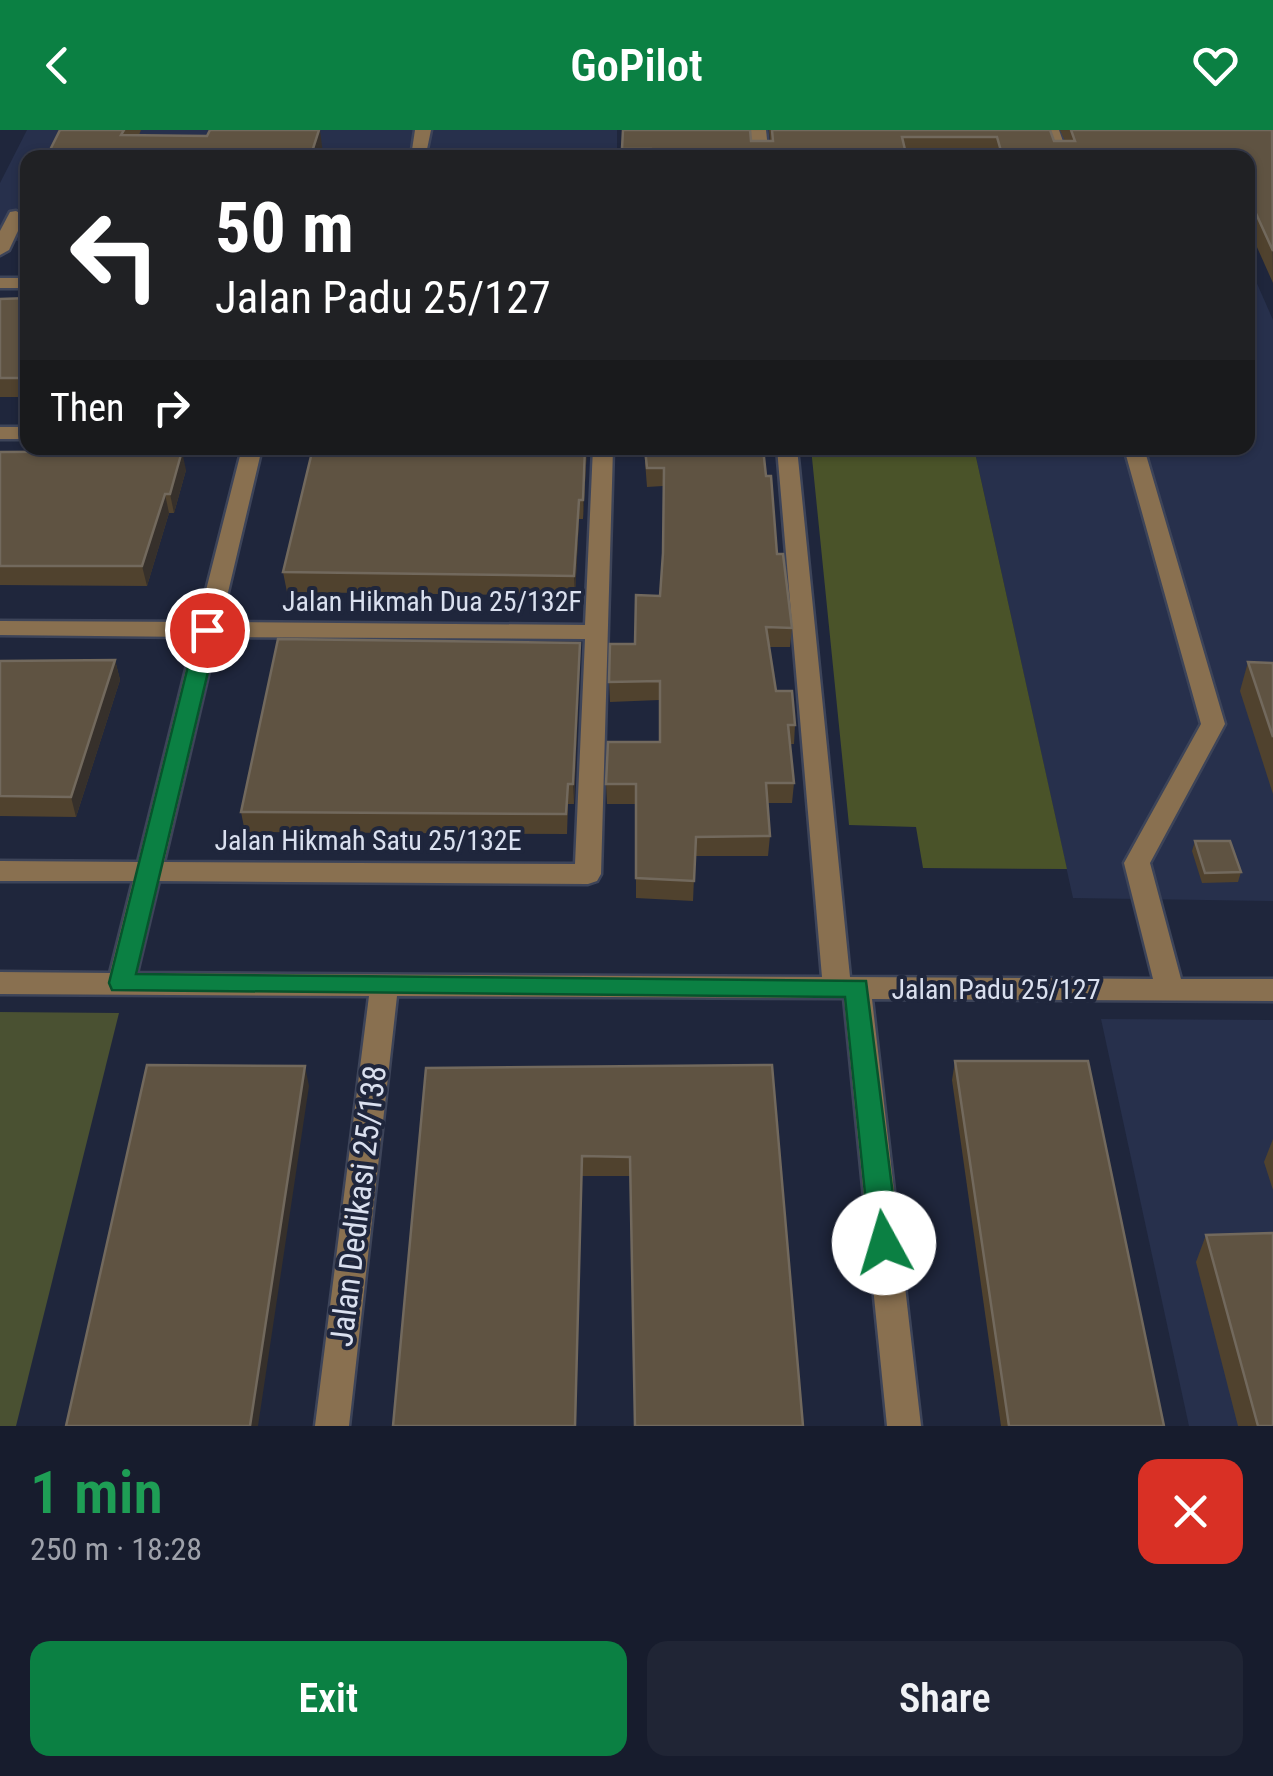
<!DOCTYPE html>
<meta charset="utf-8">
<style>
body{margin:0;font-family:"Roboto Condensed",sans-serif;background:#202535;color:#f1f3f6;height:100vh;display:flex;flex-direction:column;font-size:38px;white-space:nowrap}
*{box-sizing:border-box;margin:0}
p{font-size:32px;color:#9ea1aa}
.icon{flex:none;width:55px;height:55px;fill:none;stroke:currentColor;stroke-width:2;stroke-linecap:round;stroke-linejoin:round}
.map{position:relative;height:1296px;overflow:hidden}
.panel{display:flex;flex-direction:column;background:#171c2d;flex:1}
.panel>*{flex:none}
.guide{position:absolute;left:20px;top:20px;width:1235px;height:305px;border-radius:20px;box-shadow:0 2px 8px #0004,0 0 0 2px #363a49;background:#202124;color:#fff;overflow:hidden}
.pin{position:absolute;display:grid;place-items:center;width:85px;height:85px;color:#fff;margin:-42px;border:5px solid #fff;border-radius:50%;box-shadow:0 2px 10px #0007}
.me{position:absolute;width:110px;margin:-55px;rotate:354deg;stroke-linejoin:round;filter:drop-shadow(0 0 8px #0008)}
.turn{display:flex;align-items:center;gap:35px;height:210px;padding:0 30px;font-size:45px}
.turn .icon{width:130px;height:130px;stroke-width:2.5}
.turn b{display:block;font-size:70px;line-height:85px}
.then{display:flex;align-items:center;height:95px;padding:0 30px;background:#0003;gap:20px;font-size:38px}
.round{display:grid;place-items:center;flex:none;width:105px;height:105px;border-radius:20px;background:#202535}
.overview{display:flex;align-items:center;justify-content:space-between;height:170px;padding:0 30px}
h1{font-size:60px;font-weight:600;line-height:75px;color:#1e9e55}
.primary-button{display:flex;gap:20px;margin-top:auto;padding:20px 30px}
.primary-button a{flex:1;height:115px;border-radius:20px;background:#0b8043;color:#fff;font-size:40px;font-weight:600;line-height:115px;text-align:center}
.primary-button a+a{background:#202535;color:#f1f3f6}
header{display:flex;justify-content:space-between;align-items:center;height:130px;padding:0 30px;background:#0b8043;color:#fff;font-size:45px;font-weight:600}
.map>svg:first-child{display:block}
.built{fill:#27304c}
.green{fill:#4a5132}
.forest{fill:#4a5329}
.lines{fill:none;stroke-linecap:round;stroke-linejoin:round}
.minor-casing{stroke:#3d4459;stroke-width:5}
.minor{fill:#897050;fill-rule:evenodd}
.wall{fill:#50422e}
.shaded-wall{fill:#36302b}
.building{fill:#5f5342;stroke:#72695d;stroke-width:2.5}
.route{fill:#0b8043;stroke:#07532c;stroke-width:2.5}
.labels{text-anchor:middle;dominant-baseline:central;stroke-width:8;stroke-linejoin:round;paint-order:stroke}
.street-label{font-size:28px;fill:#dae0ef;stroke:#1f263c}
.near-street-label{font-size:32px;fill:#dae0ef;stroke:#1f263c}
</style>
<header><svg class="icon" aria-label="back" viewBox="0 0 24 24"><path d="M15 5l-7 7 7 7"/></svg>GoPilot<svg class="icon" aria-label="heart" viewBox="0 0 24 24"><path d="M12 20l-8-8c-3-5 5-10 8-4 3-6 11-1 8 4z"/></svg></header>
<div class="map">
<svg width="1273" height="1296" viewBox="0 0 1273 1296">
<rect width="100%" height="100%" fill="#1f263c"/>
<g class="built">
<path d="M27,0H617V28H28L27,111H0V53Z"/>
<path d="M1248,133L1273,190V771L1073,768L974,318H1248Z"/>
<path d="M1101,889L1273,890V1296H1189Z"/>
</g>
<path class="green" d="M0,882L119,883L16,1296H0Z"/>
<path class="forest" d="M811,318H974L1067,739L923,738L916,697L849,695Z"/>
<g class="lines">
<defs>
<g id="minor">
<path d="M415,0H431L426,24L412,20Z"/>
<path d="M750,0H766L769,28H753Z"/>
<path d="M1043,0H1059L1069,28H1053Z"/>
<path d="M16,81L25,86L9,120L0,125V101L10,82Z"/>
<rect x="0" y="148" width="28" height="10"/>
<rect x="0" y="297" width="28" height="12"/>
<path d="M242,318H262L221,492L585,495L593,318H613L601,744L597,751L588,754L159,751L137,843L822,847L777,318H797L850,847L1153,849L1124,733L1201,594L1124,318H1144L1225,594L1150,733L1181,849H1273V871L872,869L921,1296H887L844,868L397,866L349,1296H315L369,866L0,864V842L110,843L133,751H0V731L138,732L194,507L0,505V491L198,492ZM217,507L585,509L575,734L164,732Z"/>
</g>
</defs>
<use href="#minor" class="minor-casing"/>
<use href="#minor" class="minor"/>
</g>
<g class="wall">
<path d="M60,0H141L139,5L127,6L323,24Z"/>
<path d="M623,0L751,11H770L769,0H1050L1054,11H1065L1060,0H1272L1273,153L1248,97V28H995L994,26L622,28Z"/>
<path d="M28,168V267H0V169Z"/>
<path d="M587,318L583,389H579L575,466L287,462L283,442Z"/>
<path d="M644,318H763L766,346L777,424L792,498L790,517H769L776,561L795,595L794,614H790L794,653L792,673H767L770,706L768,726H695L693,771L636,768V674H607L606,654L660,612L659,570L610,572L609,552L635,514L660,466L663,425V356L647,357Z"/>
<path d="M0,322L186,340L174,383H169L147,456L0,455Z"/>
<path d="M580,513L574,674H568L567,704L245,702L241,682Z"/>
<path d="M115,530L120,550L76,687L0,686V531Z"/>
<path d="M1248,532L1273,533V664L1240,561Z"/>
<path d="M1195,711L1241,742L1238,752L1202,753L1192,721Z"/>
<path d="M955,931L1164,1296H1001L952,950Z"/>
<path d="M772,935L630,1046H582L426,938Z"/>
<path d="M1273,1009V1060L1264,1032Z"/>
<path d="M1206,1105L1273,1296H1238L1196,1132Z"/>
</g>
<g class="shaded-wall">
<path d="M320,0L323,24L321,28H310Z"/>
<path d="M585,318H587L583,389V370Z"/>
<path d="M182,321L186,340L174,383L170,364Z"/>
<path d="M165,364L169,383L147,456L142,436Z"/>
<path d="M579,370V389L575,466L574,446Z"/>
<path d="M580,513V533L574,674L573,654Z"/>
<path d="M115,530L120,550L76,687L71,667Z"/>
<path d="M305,936L309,956L258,1296H250Z"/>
<path d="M582,1026L576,1296H575Z"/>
</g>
<g class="building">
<path d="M60,0H124L121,5L207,6L210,0H319L310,28H46Z"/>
<path d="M623,0H750L751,11H773L772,0H1050L1054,11H1075L1071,0H1272L1273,121L1248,66V28H1003L997,7H902L907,28H651V19H622Z"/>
<path d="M28,168V248H0V169Z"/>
<path d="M313,318H585L583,370H579L574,446L283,442Z"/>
<path d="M645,318H763L766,346H771L777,424H783L792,498L766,497L776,561H792L795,595H788L794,653H766L770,706L696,707L694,751L636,748V654H606L608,612H660V551L609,552L610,514H635L636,465L660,466L663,423L664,338H647Z"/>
<path d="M182,321L170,364H165L142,436H0V322Z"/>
<path d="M278,509L580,513L573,654H568L566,684L241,682Z"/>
<path d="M115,530L71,667L0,666V531Z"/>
<path d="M1248,532L1273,533V607Z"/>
<path d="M1195,711H1230L1241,742L1205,743Z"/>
<path d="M955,931H1088L1164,1296H1009Z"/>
<path d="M147,935L305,936L250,1296H66Z"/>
<path d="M772,935L803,1296H635L630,1027L582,1026L575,1296H393L426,938Z"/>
<path d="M1273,1103V1296H1258L1206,1105Z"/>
</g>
<path class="route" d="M207,494L218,500L136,844L866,851L899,1113L895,1122L884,1126L874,1122L870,1113L845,867L112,860L109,853L197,500Z"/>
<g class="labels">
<g class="street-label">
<text x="432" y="471">Jalan Hikmah Dua 25/132F</text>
<text x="368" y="710">Jalan Hikmah Satu 25/132E</text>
<text x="996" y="859">Jalan Padu 25/127</text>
</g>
<g class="near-street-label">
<text transform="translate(358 1076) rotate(-83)">Jalan Dedikasi 25/138</text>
</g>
</g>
</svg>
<div class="pin" style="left:207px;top:500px;background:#d93025"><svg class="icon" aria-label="arrive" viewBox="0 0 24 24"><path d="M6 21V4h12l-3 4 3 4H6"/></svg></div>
<svg class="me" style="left:884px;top:1113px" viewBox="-20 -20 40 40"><circle r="19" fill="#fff"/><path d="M0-13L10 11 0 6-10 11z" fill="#0b8043"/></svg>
<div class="guide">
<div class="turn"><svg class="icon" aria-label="left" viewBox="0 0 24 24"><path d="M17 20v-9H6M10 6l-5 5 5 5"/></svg><div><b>50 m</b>Jalan Padu 25/127</div></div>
<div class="then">Then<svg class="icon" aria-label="right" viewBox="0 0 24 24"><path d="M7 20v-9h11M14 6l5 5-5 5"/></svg></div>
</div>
</div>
<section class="panel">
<div class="overview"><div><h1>1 min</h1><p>250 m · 18:28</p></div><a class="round" style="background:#d93025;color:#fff"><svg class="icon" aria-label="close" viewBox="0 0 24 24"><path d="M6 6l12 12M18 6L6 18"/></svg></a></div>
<div class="primary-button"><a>Exit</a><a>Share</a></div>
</section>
